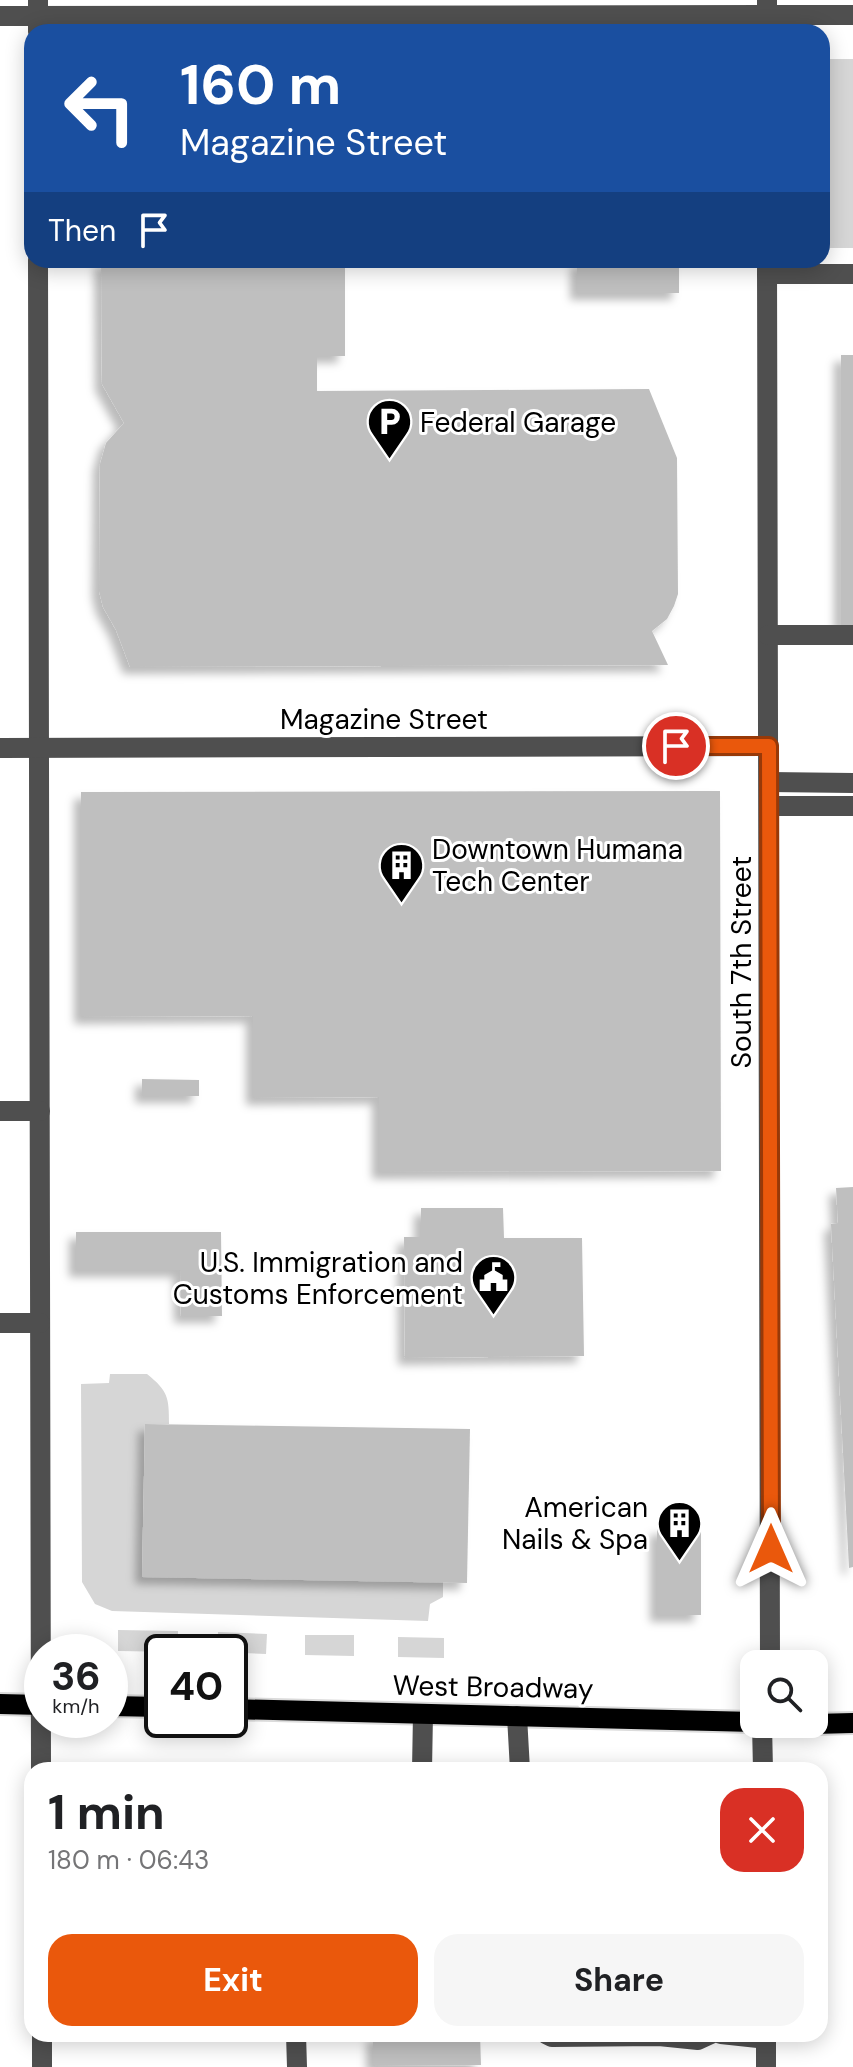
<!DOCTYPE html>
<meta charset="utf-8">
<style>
body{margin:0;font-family:"DM Sans",sans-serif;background:#f6f6f6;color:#202124;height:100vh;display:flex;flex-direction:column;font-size:30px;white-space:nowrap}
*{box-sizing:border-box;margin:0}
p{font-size:26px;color:#757577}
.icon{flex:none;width:44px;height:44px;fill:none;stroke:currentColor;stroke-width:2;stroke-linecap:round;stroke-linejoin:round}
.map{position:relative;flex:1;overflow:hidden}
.drawer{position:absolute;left:24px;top:1762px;width:804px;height:280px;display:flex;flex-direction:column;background:#fff;border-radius:24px;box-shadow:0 4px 20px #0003}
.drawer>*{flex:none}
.banner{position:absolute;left:24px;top:24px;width:806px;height:244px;border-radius:24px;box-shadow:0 4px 20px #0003;background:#1a4fa0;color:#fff;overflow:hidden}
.tools{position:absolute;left:740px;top:1650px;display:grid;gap:16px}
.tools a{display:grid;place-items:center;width:88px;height:88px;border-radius:16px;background:#fff;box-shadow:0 4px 20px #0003;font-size:40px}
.speed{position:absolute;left:24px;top:1634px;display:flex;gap:16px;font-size:40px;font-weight:700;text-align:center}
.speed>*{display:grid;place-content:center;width:104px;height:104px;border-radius:50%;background:#fff;box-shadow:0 4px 20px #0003;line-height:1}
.speed small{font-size:20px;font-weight:400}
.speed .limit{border:4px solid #111;border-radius:12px;background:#fff;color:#111}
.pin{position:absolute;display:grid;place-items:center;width:68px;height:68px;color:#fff;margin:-34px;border:4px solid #fff;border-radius:50%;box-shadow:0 2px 8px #0007}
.me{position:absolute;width:88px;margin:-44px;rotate:0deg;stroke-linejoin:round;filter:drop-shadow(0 0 6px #0008)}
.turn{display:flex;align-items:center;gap:28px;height:168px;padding:0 24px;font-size:36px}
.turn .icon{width:104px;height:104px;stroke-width:2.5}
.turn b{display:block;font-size:56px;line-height:68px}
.then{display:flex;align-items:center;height:76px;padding:0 24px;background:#0003;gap:16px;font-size:30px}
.round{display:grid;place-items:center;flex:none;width:84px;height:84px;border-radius:24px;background:#f6f6f6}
.summary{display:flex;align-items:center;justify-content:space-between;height:136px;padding:0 24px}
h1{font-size:48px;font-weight:700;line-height:60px}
.action{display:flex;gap:16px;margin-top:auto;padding:16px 24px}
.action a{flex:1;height:92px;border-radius:24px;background:#ea580c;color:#fff;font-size:32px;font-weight:700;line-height:92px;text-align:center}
.action a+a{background:#f6f6f6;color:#202124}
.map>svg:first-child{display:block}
.green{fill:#d6d6d6}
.building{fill:#bfbfbf;filter:url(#shadow)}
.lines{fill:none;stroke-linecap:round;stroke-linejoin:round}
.major-casing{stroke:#dbdbdb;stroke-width:24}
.minor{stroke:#4f4f4f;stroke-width:20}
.major{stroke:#000;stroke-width:20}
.route-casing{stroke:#983908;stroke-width:20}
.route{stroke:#ea580c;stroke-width:14}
.labels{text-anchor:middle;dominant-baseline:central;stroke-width:6;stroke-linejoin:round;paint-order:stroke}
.poi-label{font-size:28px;fill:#000;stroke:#fff;text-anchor:start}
.street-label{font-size:28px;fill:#000;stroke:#fff}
</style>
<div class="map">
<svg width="853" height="2067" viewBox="0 0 853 2067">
<defs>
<filter id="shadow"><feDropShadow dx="-7" dy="7" stdDeviation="4" flood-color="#0004"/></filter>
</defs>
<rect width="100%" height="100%" fill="#fff"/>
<g class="green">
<rect x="822" y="59" width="31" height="189"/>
<path d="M110,1374H147C168,1391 169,1397 169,1424H145L142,1576L443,1582V1597L430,1604L428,1621L112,1611L95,1604L82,1582L81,1384L109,1383Z"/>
<path d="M118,1630L178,1631V1652L118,1651Z"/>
<path d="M218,1632L267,1634L266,1654L218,1652Z"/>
<path d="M305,1635H354V1656L305,1655Z"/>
<path d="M398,1637L444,1638V1658L398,1657Z"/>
</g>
<g class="building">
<path d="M101,260H345V356H317V391L649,389L677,458L678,594L674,606L667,619L652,631L668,665L130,667L116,630L103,607L99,591L100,464L106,443L124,423L102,384Z"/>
<rect x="577" y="260" width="102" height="33"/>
<rect x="841" y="355" width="12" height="271"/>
<path d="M720,791L721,1171L379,1172V1097L253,1098V1016L81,1017V792Z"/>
<path d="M142,1079L199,1080V1096H142Z"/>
<path d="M853,1187V1567L849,1568L831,1224L838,1223L836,1188Z"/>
<path d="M421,1208H503L504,1238H582L584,1356L405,1358L404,1237H421Z"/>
<path d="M76,1232H221L222,1316H181L180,1270H76Z"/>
<path d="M145,1424L470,1429L467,1583L142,1577Z"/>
<rect x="657" y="1528" width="44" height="87"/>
<path d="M373,2034H480L481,2065L373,2066Z"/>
</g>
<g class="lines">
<defs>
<g id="major">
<path d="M0,1704L42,1705"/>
<path d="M110,1706L162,1707"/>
<path d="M230,1709L754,1722"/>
<path d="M814,1724L853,1723"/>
</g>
</defs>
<use href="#major" class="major-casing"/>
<g class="minor">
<path d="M767,0V32"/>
<path d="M0,16L853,15"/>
<path d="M38,32V0"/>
<path d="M38,260L41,1770"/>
<path d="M767,260L770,1664"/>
<path d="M767,274H853"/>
<path d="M768,635H853"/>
<path d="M0,748L769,746"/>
<path d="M769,782L853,783"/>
<path d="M769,806H853"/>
<path d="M0,1111H40"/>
<path d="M0,1323H40"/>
<path d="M517,1716L520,1770"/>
<path d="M762,1724L763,1770"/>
<path d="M422,1770L423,1714"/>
<path d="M42,2034V2067"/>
<path d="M296,2034L297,2067"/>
<path d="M546,2034L552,2037L659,2036L698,2040L711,2034"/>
<path d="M721,2034L766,2039"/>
<path d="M766,2067V2034"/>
</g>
<use href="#major" class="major"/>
</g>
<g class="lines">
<defs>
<path id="route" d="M676,746H769L771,1549"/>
</defs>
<use href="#route" class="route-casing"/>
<use href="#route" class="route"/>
</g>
<defs>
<symbol id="parking-pin" viewBox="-11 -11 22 30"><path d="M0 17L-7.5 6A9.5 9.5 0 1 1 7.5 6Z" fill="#000" stroke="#fff"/><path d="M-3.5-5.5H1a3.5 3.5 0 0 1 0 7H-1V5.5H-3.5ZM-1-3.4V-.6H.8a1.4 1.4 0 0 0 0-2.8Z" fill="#fff"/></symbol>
<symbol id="building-pin" viewBox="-11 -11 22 30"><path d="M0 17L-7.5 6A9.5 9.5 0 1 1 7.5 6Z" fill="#000" stroke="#fff"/><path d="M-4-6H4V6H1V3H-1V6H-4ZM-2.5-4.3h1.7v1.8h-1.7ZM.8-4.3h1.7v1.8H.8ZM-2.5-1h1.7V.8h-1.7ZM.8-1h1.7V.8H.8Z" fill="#fff"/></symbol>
<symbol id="civic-pin" viewBox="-11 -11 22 30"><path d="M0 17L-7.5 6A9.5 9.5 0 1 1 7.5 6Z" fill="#000" stroke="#fff"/><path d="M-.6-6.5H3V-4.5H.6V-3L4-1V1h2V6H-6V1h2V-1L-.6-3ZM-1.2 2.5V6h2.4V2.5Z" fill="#fff"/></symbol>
</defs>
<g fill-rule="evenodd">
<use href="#parking-pin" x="364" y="396" width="51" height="69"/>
<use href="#building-pin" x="376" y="840" width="51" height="69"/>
<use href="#civic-pin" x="468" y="1252" width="51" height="69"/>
<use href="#building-pin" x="654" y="1498" width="51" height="69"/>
</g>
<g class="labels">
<g class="poi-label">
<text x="420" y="422">Federal Garage</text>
<text x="432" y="849">Downtown Humana<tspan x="432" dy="32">Tech Center</tspan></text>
<text x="463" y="1262" text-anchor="end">U.S. Immigration and<tspan x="463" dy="32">Customs Enforcement</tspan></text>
<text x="648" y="1507" text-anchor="end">American<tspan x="648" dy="32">Nails &amp; Spa</tspan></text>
</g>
<g class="street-label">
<text x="384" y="719">Magazine Street</text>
<text transform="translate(741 962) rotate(-90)">South 7th Street</text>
<text transform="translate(493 1687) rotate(1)">West Broadway</text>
</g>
</g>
</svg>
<div class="tools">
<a><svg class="icon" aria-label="search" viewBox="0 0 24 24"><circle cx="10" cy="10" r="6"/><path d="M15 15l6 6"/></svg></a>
</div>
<div class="speed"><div>36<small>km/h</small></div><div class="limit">40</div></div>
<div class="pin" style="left:676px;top:746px;background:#d93025"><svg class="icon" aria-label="arrive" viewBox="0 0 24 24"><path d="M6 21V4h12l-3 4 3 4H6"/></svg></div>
<svg class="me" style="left:771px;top:1549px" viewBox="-20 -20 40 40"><path d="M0-17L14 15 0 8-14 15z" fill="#ea580c" stroke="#fff" stroke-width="4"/></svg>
<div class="banner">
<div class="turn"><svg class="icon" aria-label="left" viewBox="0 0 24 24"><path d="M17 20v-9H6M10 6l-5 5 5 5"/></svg><div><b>160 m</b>Magazine Street</div></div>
<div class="then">Then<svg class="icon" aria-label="arrive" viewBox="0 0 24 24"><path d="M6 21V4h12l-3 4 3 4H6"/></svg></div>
</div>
<section class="drawer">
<div class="summary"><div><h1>1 min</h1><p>180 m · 06:43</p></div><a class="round" style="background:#d93025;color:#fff"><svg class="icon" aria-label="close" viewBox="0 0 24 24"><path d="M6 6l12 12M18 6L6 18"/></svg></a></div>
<div class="action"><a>Exit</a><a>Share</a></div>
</section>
</div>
